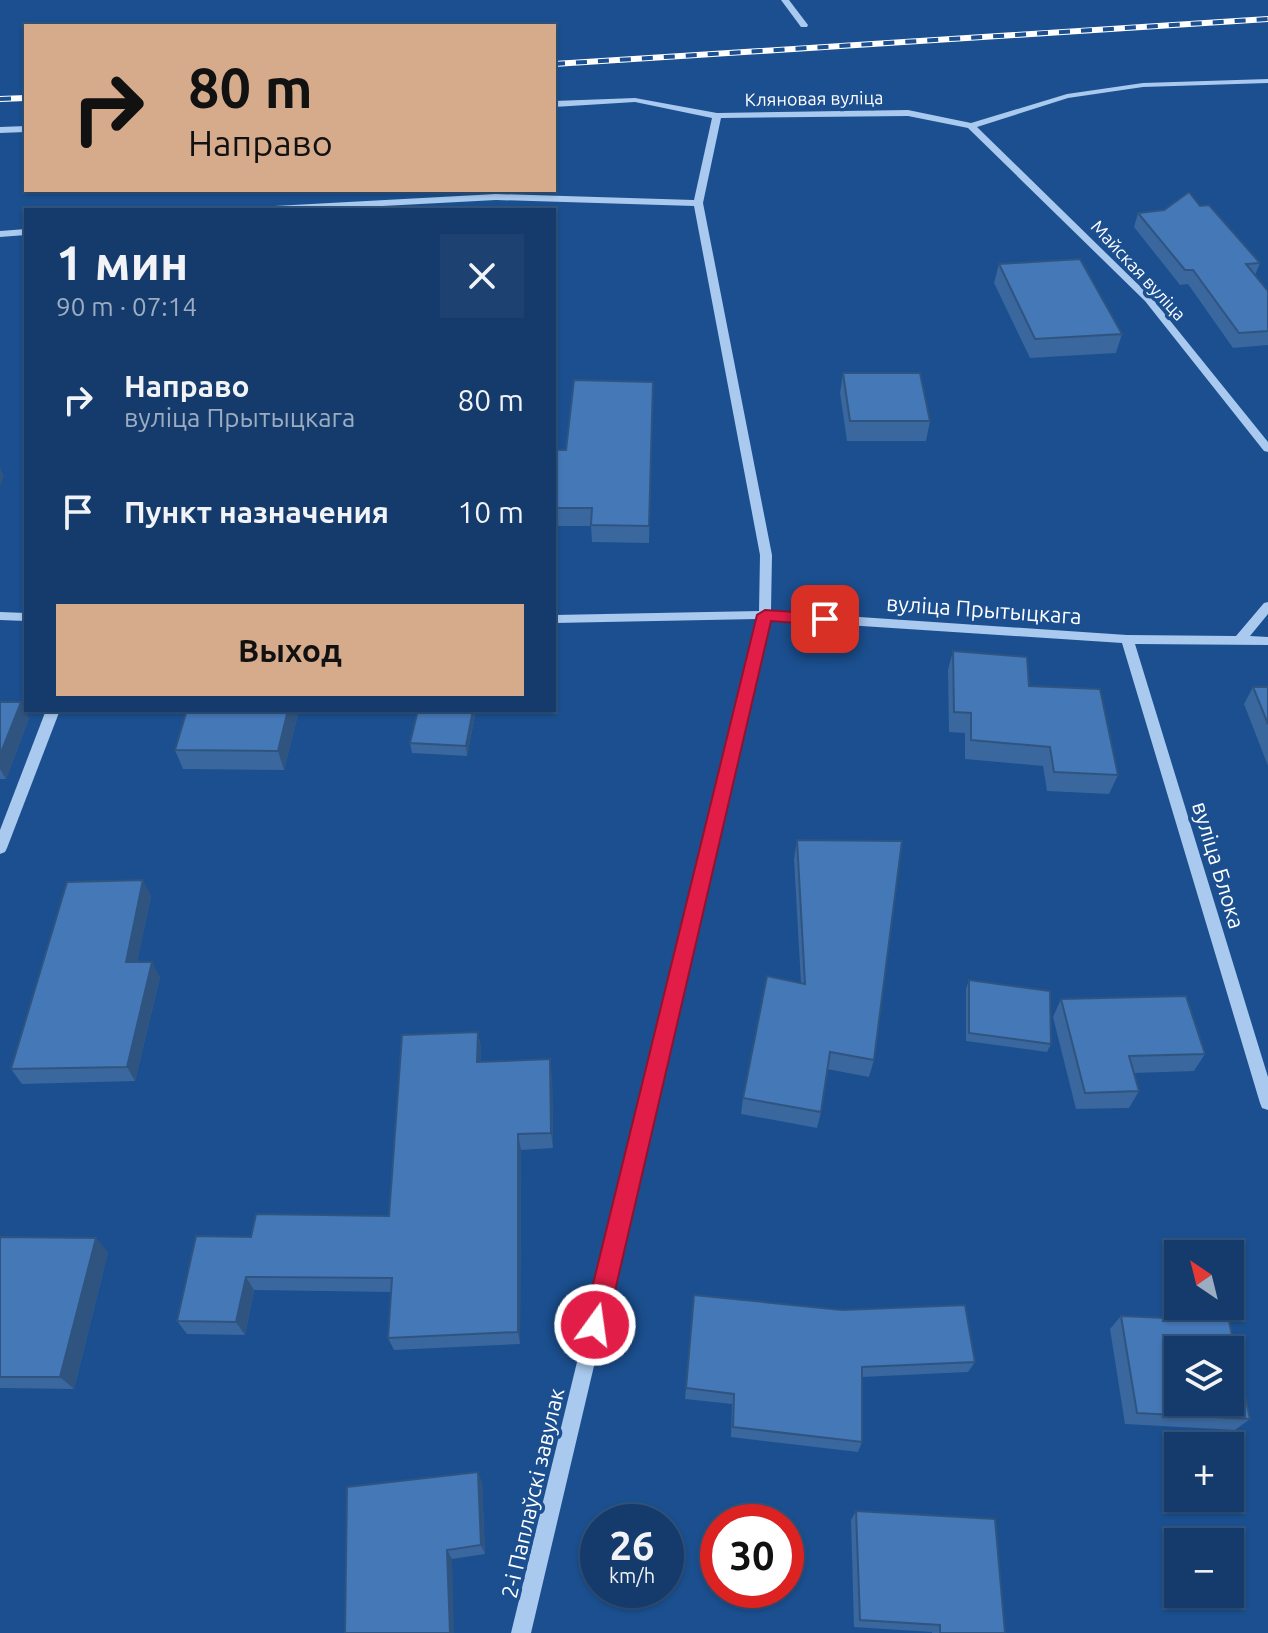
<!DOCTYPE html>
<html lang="ru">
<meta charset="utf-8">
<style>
body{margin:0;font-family:Ubuntu,sans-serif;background:#1d4271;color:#f1f3f6;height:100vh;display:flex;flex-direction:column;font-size:30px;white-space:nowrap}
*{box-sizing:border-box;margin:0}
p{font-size:26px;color:#9dadc1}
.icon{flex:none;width:44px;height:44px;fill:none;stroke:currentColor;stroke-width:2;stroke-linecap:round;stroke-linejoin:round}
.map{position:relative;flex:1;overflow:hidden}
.sheet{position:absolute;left:24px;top:208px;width:532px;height:504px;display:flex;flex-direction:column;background:#143b6b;border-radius:0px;box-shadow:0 2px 6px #0004,0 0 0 2px #33557e}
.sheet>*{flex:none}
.guide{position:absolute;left:24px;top:24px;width:532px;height:168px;border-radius:0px;box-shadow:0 2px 6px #0004,0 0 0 2px #33557e;background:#d6ab8b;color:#111;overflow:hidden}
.needle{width:52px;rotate:325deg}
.fabs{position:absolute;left:1164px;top:1240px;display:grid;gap:16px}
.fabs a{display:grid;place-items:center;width:80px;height:80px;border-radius:0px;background:#143b6b;box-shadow:0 2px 6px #0004,0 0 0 2px #33557e;font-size:40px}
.speed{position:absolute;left:580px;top:1504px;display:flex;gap:16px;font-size:40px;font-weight:700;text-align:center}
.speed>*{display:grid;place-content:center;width:104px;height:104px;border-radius:50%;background:#143b6b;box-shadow:0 2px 6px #0004,0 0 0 2px #33557e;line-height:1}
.speed small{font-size:20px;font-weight:400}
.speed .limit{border:12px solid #d22;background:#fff;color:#111}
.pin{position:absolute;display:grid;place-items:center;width:68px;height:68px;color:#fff;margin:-34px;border-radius:16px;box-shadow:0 4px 12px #0006}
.me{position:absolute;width:88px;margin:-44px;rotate:14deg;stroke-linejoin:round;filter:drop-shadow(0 0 6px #0008)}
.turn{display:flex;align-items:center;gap:28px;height:168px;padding:0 32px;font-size:36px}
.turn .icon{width:104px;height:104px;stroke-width:2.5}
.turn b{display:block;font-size:56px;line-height:68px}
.round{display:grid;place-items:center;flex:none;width:84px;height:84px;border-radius:0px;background:#1d4271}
.summary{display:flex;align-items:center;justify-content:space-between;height:136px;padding:0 32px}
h1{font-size:48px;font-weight:600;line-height:60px}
.action{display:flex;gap:16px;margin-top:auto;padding:16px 32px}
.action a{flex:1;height:92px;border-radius:0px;background:#d6ab8b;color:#111;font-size:32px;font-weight:600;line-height:92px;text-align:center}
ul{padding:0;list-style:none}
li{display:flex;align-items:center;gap:24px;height:112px;padding:0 32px}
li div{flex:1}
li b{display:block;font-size:30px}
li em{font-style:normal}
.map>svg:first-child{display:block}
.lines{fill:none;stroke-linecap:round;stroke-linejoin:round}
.minor{fill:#a9c9ee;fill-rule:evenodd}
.rail-casing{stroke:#fff;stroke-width:6}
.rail{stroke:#1b4f8f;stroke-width:4;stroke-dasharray:11;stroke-linecap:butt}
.wall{fill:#3a679d}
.shaded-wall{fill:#305480}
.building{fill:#4478b7;stroke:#305480;stroke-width:2;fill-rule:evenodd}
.route{fill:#e11d48;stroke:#92132f;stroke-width:2}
.labels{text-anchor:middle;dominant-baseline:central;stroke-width:7;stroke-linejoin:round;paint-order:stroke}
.far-street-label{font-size:18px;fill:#fff;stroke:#1b4f8f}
.street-label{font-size:22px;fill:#fff;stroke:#1b4f8f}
</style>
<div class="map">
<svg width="1268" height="1633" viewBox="0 0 1268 1633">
<rect width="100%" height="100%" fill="#1b4f8f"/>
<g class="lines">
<g class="minor">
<path d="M781,0H789L808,25L807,27H801Z"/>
<path d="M1268,79V83L1143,87L1068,98L977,127L1151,297L1268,442V452L1264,451L1145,301L968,128L908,116L721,118L703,203L772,555L771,611L1127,635L1236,636L1264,603L1268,602V614L1250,636L1268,637V645L1135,644L1268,1077V1110L1262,1108L1260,1103L1122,643L770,620L531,1633H511L758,619L554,623V615L759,611L760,555L694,206L496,200L307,210H251L256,207L496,194L694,200L712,118L635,102L554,107V101L635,98L717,113L908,110L971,123L1067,94L1143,83Z"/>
<path d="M26,126V132L0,133V127Z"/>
<path d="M26,229V235L0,237V231Z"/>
<path d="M0,612L26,613V621L0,620Z"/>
<path d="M46,710H60L7,848L5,852L0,854V830Z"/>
</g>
<defs>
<g id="rail">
<path d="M554,64L1268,19"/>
<path d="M0,99L26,98"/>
</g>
</defs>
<use href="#rail" class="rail-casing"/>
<use href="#rail" class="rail"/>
</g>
<g class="wall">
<path d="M1138,213L1260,263L1255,275L1268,291V345L1233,348L1188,284L1180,285L1134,227Z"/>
<path d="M999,264L1122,334L1116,353L1030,358L994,283Z"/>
<path d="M843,373L930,421L926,441H847L840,393Z"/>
<path d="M653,382L649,543L592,542L591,526H554V450H566Z"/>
<path d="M953,651L1029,686L1118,775L1109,794L1047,791L1043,766L965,759V733L949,732L948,670Z"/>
<path d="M1253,687H1268V766L1244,704Z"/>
<path d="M0,702L29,718L6,779H0Z"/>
<path d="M187,710H299L284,770L183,769L175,750Z"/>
<path d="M476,710L467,756L412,753L410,743Z"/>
<path d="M797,840L874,1060L869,1077L827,1069L821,1112L817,1128L741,1114L743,1098L801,983L794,859Z"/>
<path d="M151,896L137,962L160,977L135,1081L22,1084L11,1069Z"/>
<path d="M969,980L1051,1044L1047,1052L966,1041V989Z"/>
<path d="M1061,999L1205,1054L1194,1071L1134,1073L1139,1091L1129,1108L1076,1109L1053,1017Z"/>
<path d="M478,1032L481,1049L480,1062L552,1076L553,1148L521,1150L520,1344L394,1350L388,1338L391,1292L254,1290L245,1335L187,1334L177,1321L251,1237L389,1216Z"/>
<path d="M0,1237L108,1252L74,1389L0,1388Z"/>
<path d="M694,1295L975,1362L968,1372L862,1377V1442L858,1452L731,1437L732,1404L685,1399Z"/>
<path d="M1121,1316L1250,1419L1235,1430L1125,1424L1110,1329Z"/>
<path d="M482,1482L485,1554L452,1559L345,1633Z"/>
<path d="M856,1511L1005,1633H932V1632L854,1627L851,1520Z"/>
</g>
<g class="shaded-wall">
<path d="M0,467L4,477L0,486Z"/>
<path d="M21,702L29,718L6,779L0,769V755Z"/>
<path d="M288,710H299L284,770L278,751Z"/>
<path d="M473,710H476L467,756L466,746Z"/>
<path d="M143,880L151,896L134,977L126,962Z"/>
<path d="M152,962L160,977L135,1081L127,1067Z"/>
<path d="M478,1032L481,1049L480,1078L477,1062Z"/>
<path d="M550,1059L552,1076L553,1148L551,1133Z"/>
<path d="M518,1134L521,1150L520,1344L518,1332Z"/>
<path d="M96,1238L108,1252L74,1389L60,1377Z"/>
<path d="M246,1277L254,1290L245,1335L236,1322Z"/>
<path d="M478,1472L482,1482L485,1554L481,1545Z"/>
<path d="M447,1550L452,1559L454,1633H450Z"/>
</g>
<g class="building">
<path d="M1189,192L1200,206L1209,205L1260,263L1246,264L1268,291V331L1239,333L1193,270H1185L1138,213L1164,210Z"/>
<path d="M1080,259L1122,334L1035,339L999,264Z"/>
<path d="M843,373H920L930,421H850Z"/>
<path d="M574,380L653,382L649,526L591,525L592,508H554V450H566Z"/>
<path d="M953,651L1027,657L1029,686L1100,689L1118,775L1054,772L1050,747L971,740V713L954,712Z"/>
<path d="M1253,687H1268V724Z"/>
<path d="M0,702H21L0,755Z"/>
<path d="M187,710H288L278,751L175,750Z"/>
<path d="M418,710H473L466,746L410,743Z"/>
<path d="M797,840L902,841L874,1060L830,1052L821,1112L743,1098L767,976L805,984Z"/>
<path d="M143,880L126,962H152L127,1067L11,1069L67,882Z"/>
<path d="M969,980L1050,991L1051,1044L969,1033Z"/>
<path d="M1186,996L1205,1054L1129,1056L1139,1091L1085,1093L1061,999Z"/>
<path d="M478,1032L477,1062L550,1059L551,1133L518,1134V1332L388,1338L392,1278L246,1277L236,1322L177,1321L196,1236L251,1237L256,1214L389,1216L402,1035Z"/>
<path d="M0,1237L96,1238L60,1377H0Z"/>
<path d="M694,1295L842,1310L965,1305L975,1362L862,1367V1442L733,1427L734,1394L686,1388Z"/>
<path d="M1121,1316L1229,1321L1250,1419L1137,1413ZM1178,1350H1230V1402H1178Z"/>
<path d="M478,1472L481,1545L447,1550L450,1633H345L347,1487Z"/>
<path d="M856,1511L995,1519L1005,1633H940V1625L860,1620Z"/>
</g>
<path class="route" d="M765,610L825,614L833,619L825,625L771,621L607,1325L603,1333L595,1336L587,1333L583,1325L757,615Z"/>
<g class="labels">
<g class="far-street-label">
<text transform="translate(814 98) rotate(-1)">Кляновая вуліца</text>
<text transform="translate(1139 270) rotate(47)">Майская вуліца</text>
</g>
<g class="street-label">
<text transform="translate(984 609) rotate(4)">вуліца Прытыцкага</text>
<text transform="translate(1219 865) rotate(73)">вуліца Блока</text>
<text transform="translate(532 1493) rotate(-77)">2-і Паплаўскі завулак</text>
</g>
</g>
</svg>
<div class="fabs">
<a><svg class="needle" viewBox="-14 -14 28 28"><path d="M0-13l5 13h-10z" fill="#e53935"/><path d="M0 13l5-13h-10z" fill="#9dadc1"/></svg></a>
<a><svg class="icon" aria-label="layers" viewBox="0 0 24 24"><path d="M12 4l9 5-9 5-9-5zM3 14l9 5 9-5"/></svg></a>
<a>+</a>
<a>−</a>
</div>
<div class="speed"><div>26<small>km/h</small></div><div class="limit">30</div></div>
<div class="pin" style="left:825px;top:619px;background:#d93025"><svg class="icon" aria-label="arrive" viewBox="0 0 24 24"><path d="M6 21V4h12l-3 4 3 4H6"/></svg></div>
<svg class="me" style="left:595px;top:1325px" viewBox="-20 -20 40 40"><circle r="17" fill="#e11d48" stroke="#fff" stroke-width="3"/><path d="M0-11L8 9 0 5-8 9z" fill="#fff"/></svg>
<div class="guide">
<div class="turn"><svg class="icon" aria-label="right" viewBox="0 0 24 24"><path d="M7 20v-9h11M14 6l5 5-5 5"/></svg><div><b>80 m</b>Направо</div></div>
</div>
<section class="sheet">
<div class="summary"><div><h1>1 мин</h1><p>90 m · 07:14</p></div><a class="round"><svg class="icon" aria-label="close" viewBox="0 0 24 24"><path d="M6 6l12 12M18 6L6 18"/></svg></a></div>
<ul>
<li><svg class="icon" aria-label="right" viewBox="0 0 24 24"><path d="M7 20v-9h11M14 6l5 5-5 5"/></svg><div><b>Направо</b><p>вуліца Прытыцкага</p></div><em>80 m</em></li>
<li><svg class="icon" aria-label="arrive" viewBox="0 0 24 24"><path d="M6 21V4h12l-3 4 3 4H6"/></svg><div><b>Пункт назначения</b></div><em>10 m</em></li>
</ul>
<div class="action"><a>Выход</a></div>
</section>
</div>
